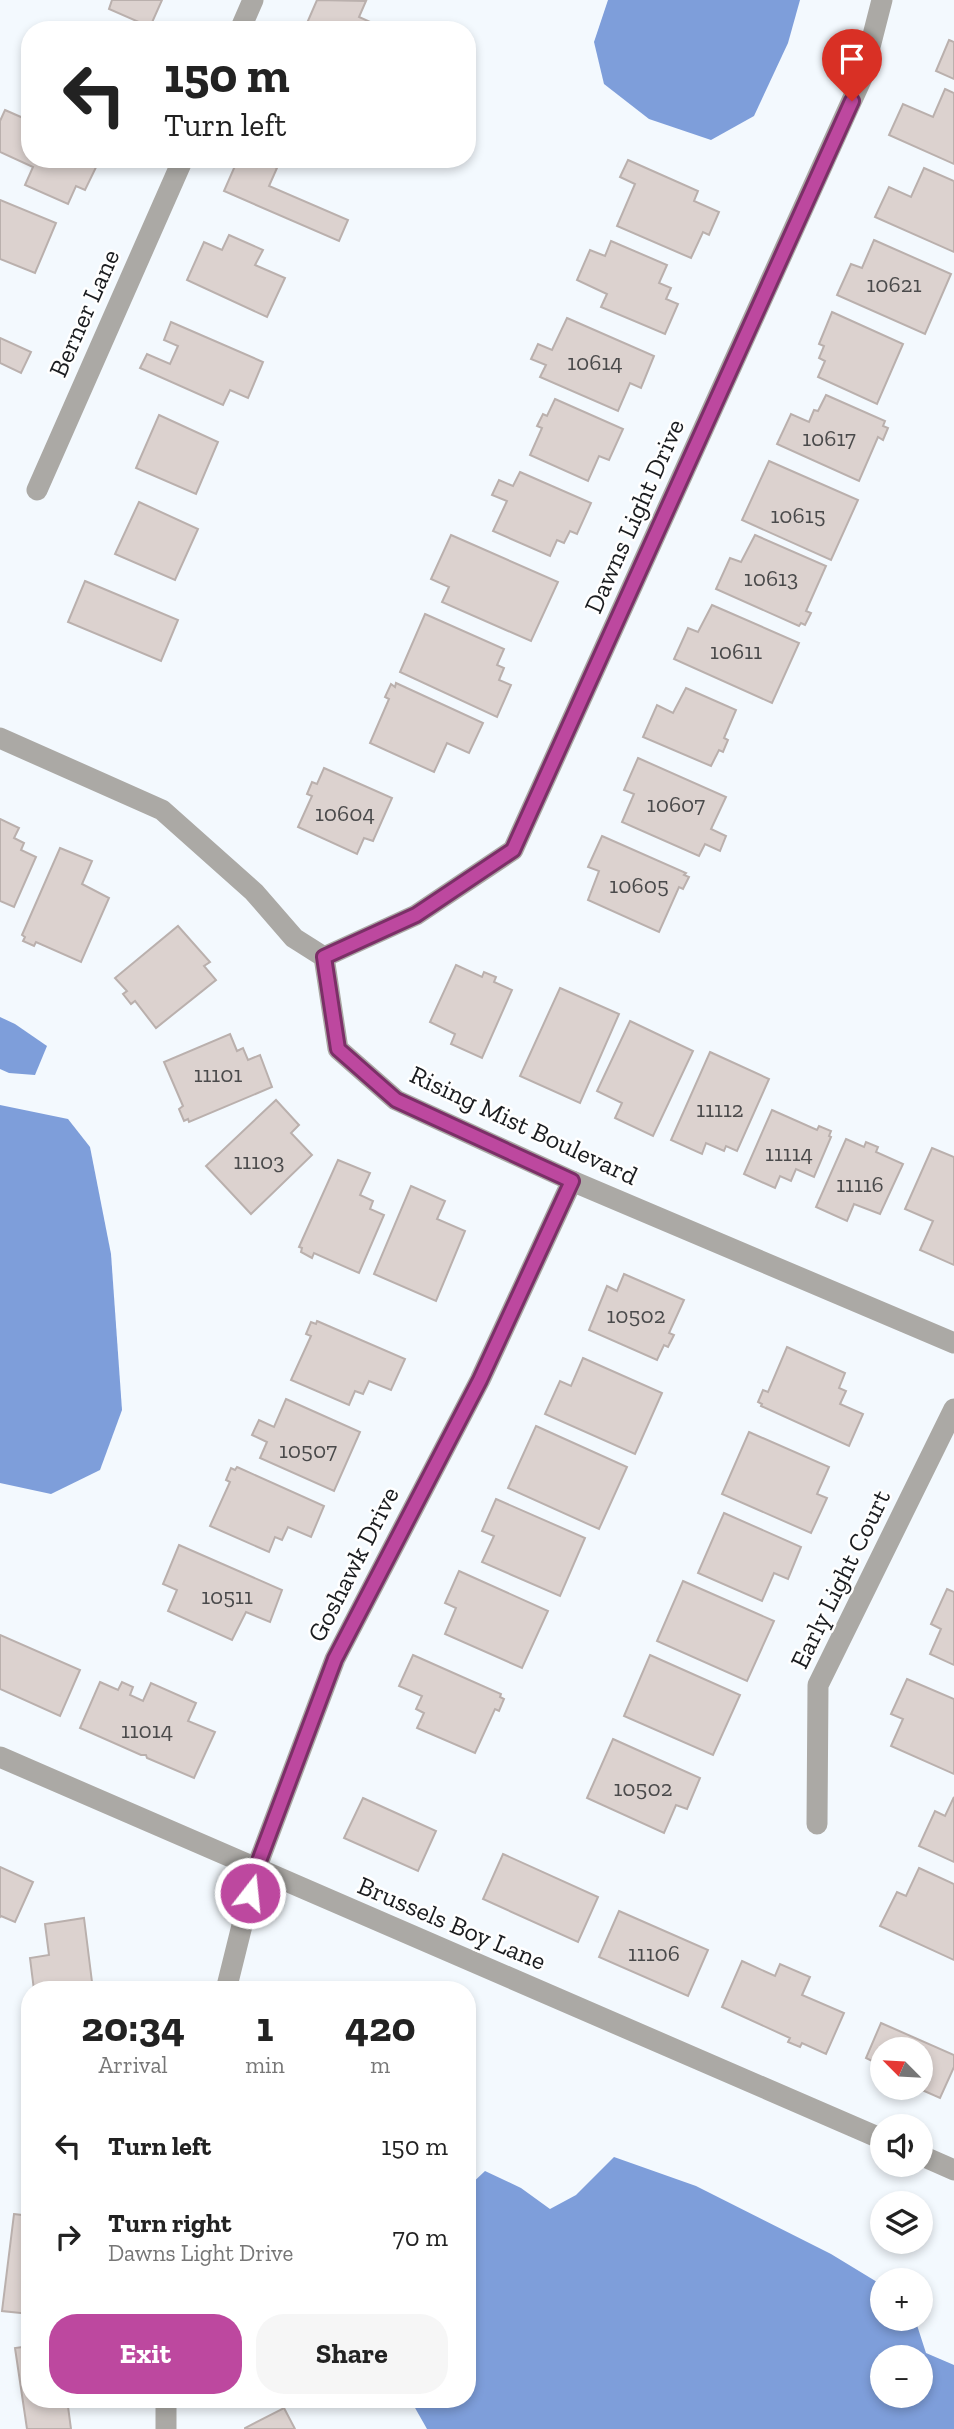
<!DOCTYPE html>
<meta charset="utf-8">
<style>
body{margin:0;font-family:"Zilla Slab",serif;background:#f6f6f6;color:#222;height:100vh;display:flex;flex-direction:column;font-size:26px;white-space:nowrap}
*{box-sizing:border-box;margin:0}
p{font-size:23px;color:#767676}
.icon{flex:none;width:38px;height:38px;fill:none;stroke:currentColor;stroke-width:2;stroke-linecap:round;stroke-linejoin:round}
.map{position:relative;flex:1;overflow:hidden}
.drawer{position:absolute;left:21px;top:1981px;width:455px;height:427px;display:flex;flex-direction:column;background:#fff;border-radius:28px;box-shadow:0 4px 10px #0003}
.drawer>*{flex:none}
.hud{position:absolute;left:21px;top:21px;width:455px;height:147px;border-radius:28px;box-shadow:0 4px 10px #0003;background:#fff;color:#222;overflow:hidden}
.needle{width:46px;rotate:294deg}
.tools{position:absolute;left:870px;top:2037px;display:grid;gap:14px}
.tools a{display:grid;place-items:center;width:63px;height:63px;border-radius:50%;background:#fff;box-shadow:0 4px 10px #0003;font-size:35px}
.pin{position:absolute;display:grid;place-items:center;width:60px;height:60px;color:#fff;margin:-72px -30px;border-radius:50% 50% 50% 0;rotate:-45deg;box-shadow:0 0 7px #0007}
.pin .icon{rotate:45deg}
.me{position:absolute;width:77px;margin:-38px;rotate:16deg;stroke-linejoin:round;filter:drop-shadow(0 0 5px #0008)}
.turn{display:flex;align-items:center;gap:24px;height:147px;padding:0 28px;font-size:32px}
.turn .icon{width:91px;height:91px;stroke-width:2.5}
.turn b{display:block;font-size:49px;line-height:60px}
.eta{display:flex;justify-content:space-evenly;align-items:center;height:119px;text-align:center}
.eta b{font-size:42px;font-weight:700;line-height:49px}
.primary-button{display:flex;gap:14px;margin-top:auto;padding:14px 28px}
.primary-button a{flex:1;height:80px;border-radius:28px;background:#bd489f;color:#fff;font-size:28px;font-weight:700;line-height:80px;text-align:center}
.primary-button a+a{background:#f6f6f6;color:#222}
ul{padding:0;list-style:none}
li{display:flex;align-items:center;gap:21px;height:91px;padding:0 28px}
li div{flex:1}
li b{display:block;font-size:26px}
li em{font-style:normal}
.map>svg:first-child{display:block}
.water{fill:#7e9eda;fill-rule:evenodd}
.building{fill:#dcd2cf;stroke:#bab0ad;stroke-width:2}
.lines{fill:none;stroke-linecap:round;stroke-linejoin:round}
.street{stroke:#aba9a5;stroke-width:21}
.route-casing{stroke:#7b2f67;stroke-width:18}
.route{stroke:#bd489f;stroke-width:12}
.labels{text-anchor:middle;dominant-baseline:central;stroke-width:5;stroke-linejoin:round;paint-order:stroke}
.number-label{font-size:23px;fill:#4a4a4b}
.street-label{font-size:26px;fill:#1a1c1f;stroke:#fff}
</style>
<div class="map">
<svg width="954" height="2429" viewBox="0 0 954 2429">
<rect width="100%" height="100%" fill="#f3f9fe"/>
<g class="water">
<path d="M608,0H800L788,43L754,116L711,140L649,119L604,84L594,42Z"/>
<path d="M0,1017L15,1024L47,1046L35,1075L9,1073L0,1069Z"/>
<path d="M0,1105L68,1119L90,1147L111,1254L122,1410L100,1470L51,1494L0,1483Z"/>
<path d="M614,2157L696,2186L831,2254L882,2285V2319H915L926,2353L954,2365V2429H427L410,2399H467V2188L485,2171L521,2188L550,2209L576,2195ZM882,2357H920V2396H882Z"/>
</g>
<g class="building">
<path d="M112,0H162L150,27L109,9Z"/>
<path d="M317,0L366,1L359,17L377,25L375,30H304Z"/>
<path d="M949,40L954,42V79L936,71Z"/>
<path d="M945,89L954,93V164L889,135L903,104L933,117Z"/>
<path d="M5,110L30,121V159H100L85,190L76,186L68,204L25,185L33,167L0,152V121Z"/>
<path d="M238,159H258L277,168L269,186L348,220L339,241L224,191Z"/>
<path d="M628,160L698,191L694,201L719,212L709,235L703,232L691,258L617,226L635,184L620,177Z"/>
<path d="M924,168L954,181V252L875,217L889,187L911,197Z"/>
<path d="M0,200L56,223L35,273L0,259Z"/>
<path d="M229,235L263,250L255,265L285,278L267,317L187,280L204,242L222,250Z"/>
<path d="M874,240L951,274L925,334L837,295L851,264L862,268Z"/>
<path d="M611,241L667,265L659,283L671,288L666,299L678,304L665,334L601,307L607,294L577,280L590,250L605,256Z"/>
<path d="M832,312L903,344L877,404L818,377L825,361L819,358L824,346L819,344Z"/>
<path d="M567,318L654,356L641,388L630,383L618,411L540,377L546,365L531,359L538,344L552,350Z"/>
<path d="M171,322L263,362L248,398L230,390L223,405L140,368L147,354L170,364L178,346L164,340Z"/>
<path d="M0,338L31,352L21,373L0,363Z"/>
<path d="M826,395L885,421L883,426L888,428L883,440L878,437L859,481L777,444L791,414L809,422L814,410L818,411Z"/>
<path d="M555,399L623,429L609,460L599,456L588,481L530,455L542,428L537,426L543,414L547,416Z"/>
<path d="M159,415L218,442L196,494L136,468Z"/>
<path d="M769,461L858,500L831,560L742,520Z"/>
<path d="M520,472L591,503L577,534L570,531L564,543L557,540L550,556L493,531L507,501L492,495L499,480L513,486Z"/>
<path d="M139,502L198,529L175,580L115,554Z"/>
<path d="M451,535L558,582L531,641L442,602L449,587L431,579Z"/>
<path d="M755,535L826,566L806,611L811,613L805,625L801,623L799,626L716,589L730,558L741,562Z"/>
<path d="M85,581L178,620L161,661L68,622Z"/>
<path d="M712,605L799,643L772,703L674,659L688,628L698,632Z"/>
<path d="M425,614L504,649L497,665L504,668L499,680L511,685L497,717L400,672Z"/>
<path d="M396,683L483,723L469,753L447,743L434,772L370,743L389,699L385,697L391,684L395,687Z"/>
<path d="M686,688L736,710L724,738L728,740L723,752L719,750L711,766L643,737L657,705L673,713Z"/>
<path d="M638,758L726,797L711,829L726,836L720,851L705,844L699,856L622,822L634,794L624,790Z"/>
<path d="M324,768L392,798L373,841L364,838L357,854L298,827L312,796L307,794L312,782L317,784Z"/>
<path d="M0,819L19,828L14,838L24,843L21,850L36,857L14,907L0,901Z"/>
<path d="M602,836L686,873L684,875L689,877L683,889L679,887L659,932L588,900L599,871L588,867Z"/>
<path d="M60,848L92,861L82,884L109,898L81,962L36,942L34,946L23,941L25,937L22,935Z"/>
<path d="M178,926L210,962L204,966L216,980L156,1028L135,1001L131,1004L123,994L127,991L115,978Z"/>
<path d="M456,965L482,977L484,972L496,977L494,982L512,990L482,1058L451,1044L455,1034L430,1022Z"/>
<path d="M560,988L619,1014L580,1103L520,1076Z"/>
<path d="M630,1021L693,1051L653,1136L615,1118L622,1103L597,1091Z"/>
<path d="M230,1034L237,1051L243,1048L248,1060L260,1055L272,1087L189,1122L188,1119L184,1121L179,1109L183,1106L164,1062Z"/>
<path d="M710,1052L769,1079L737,1151L726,1146L724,1151L706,1143L702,1154L671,1140Z"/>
<path d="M276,1100L299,1125L291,1133L312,1155L251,1214L206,1166Z"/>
<path d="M772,1110L817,1130L819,1126L831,1131L829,1136L831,1137L814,1177L796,1169L791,1181L780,1176L775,1188L744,1174Z"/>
<path d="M846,1139L864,1147L866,1142L878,1147L876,1152L903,1164L880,1214L854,1204L847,1221L816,1207Z"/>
<path d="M932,1148L954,1157V1265L920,1250L933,1221L905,1209Z"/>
<path d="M338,1160L370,1173L360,1195L373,1201L370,1209L384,1215L359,1273L314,1253L312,1258L301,1252L302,1248L299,1247Z"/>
<path d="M411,1186L445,1201L437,1219L465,1231L436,1301L374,1274Z"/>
<path d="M624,1274L684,1300L669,1333L674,1335L668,1347L664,1345L657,1360L589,1330L607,1286L617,1291Z"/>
<path d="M317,1321L405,1359L391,1390L369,1381L363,1394L355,1391L349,1405L291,1380L311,1336L306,1334L311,1322L316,1324Z"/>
<path d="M787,1347L845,1373L839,1388L846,1391L840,1404L863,1414L849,1446L761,1406L762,1404L758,1402L763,1390L768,1392Z"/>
<path d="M583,1358L662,1393L635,1454L545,1414L560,1381L571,1386Z"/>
<path d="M286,1399L360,1432L334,1491L260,1458L267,1442L252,1435L259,1420L274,1427Z"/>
<path d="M536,1426L627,1467L599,1529L508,1488Z"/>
<path d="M749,1432L829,1467L817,1494L827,1498L811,1533L722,1494Z"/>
<path d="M237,1467L324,1506L311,1537L288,1527L282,1540L275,1537L269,1552L210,1526L230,1482L226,1480L231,1468L235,1470Z"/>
<path d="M496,1499L585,1538L560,1596L482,1562L494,1536L482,1531Z"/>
<path d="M724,1513L801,1547L788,1579L774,1573L762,1601L698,1573Z"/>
<path d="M179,1545L282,1590L270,1622L246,1612L232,1640L168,1611L177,1590L163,1584Z"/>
<path d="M459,1571L548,1611L522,1668L445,1634L456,1608L445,1603Z"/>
<path d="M683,1581L774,1621L747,1681L657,1641Z"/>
<path d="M947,1589L954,1592V1665L930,1654L941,1629L931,1624Z"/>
<path d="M0,1635L80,1670L60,1716L0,1689Z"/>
<path d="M413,1655L501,1694L500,1697L504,1699L499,1711L495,1709L475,1753L417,1728L424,1713L416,1709L422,1696L399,1686Z"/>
<path d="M650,1655L740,1695L713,1755L624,1716Z"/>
<path d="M907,1679L954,1699V1774L891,1746L903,1719L891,1714Z"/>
<path d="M100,1682L118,1690L122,1682L133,1687L130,1695L143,1701L151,1683L196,1703L188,1721L215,1732L194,1778L147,1758L146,1755H141L80,1728Z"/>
<path d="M613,1739L700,1778L687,1809L676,1805L664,1833L587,1798Z"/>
<path d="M954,1797V1862L919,1846L935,1811L945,1816Z"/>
<path d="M363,1798L436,1831L418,1871L344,1838Z"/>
<path d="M503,1854L598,1897L578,1942L483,1899Z"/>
<path d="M0,1867L33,1882L15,1922L1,1916L0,1917Z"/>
<path d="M919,1868L954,1884V1960L880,1926L897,1892L906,1896Z"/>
<path d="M619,1911L708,1950L688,1996L599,1957Z"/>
<path d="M84,1918L93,1990H54L53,1988L34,1990L30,1958L49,1955L45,1924Z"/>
<path d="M742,1961L775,1976L780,1964L810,1977L802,1995L844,2013L826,2054L802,2043L800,2047L788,2042L790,2038L722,2007Z"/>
<path d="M881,2023L954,2055V2067L940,2098L922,2090L925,2085L920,2083V2049H882V2066L866,2058Z"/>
<path d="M14,2214L30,2216V2314L2,2311Z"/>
<path d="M30,2346V2399H67L71,2429H27L15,2348Z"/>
<path d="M284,2408L295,2429H245V2428Z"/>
</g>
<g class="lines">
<g class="street">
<path d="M240,30L253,0"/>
<path d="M37,490L183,159"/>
<path d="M0,738L162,810L254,892L294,938L324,957L338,1049L396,1100L572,1181L954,1343"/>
<path d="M324,957L416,915L513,850L862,78L882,0"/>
<path d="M0,1757L882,2139"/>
<path d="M817,1824L818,1685L954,1409"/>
<path d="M226,1990L256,1869L335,1659L480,1380L572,1181"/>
<path d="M920,2155L954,2170"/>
<path d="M166,2399V2429"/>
</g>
</g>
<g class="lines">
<defs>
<path id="route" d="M250,1893L256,1869L335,1659L480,1380L572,1181L396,1100L338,1049L324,957L416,915L513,850L852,101"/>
</defs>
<use href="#route" class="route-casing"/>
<use href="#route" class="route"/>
</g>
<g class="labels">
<g class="number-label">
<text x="894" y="284">10621</text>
<text x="595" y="362">10614</text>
<text x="829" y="438">10617</text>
<text x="798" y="515">10615</text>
<text x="771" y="578">10613</text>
<text x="736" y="651">10611</text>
<text x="676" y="804">10607</text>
<text x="345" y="813">10604</text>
<text x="639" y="885">10605</text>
<text x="218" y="1074">11101</text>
<text x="720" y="1109">11112</text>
<text x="789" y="1153">11114</text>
<text x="259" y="1161">11103</text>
<text x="860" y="1184">11116</text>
<text x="636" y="1315">10502</text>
<text x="308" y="1450">10507</text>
<text x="227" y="1596">10511</text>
<text x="147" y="1730">11014</text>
<text x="643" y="1788">10502</text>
<text x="654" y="1953">11106</text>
</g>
<g class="street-label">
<text transform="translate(84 313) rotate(-66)">Berner Lane</text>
<text transform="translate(634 516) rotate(-66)">Dawns Light Drive</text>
<text transform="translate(524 1125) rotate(25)">Rising Mist Boulevard</text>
<text transform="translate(353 1564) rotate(-63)">Goshawk Drive</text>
<text transform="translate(840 1579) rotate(-64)">Early Light Court</text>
<text transform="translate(452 1923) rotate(23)">Brussels Boy Lane</text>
</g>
</g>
</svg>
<div class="tools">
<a><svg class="needle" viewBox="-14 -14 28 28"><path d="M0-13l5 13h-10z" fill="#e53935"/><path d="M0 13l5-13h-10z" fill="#767676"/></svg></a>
<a><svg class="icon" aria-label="sound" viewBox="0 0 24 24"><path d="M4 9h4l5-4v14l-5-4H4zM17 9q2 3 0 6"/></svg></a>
<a><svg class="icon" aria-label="layers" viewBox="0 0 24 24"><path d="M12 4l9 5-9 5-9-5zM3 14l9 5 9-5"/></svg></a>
<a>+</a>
<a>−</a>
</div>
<div class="pin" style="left:852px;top:101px;background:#d93025"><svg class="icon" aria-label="arrive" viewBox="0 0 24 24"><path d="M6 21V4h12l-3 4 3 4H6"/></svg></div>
<svg class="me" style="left:250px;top:1893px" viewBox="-20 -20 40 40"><circle r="17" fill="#bd489f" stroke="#fff" stroke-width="3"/><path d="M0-11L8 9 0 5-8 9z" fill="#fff"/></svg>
<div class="hud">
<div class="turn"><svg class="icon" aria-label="left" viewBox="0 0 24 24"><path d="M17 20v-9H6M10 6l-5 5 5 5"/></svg><div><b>150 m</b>Turn left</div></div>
</div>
<section class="drawer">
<div class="eta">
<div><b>20:34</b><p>Arrival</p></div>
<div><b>1</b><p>min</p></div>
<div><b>420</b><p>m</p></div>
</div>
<ul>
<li><svg class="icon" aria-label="left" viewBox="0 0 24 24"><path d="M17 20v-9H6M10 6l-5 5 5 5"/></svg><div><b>Turn left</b></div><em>150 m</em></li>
<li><svg class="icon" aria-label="right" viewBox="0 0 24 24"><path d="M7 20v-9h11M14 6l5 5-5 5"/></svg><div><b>Turn right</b><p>Dawns Light Drive</p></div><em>70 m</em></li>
</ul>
<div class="primary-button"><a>Exit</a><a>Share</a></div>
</section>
</div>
